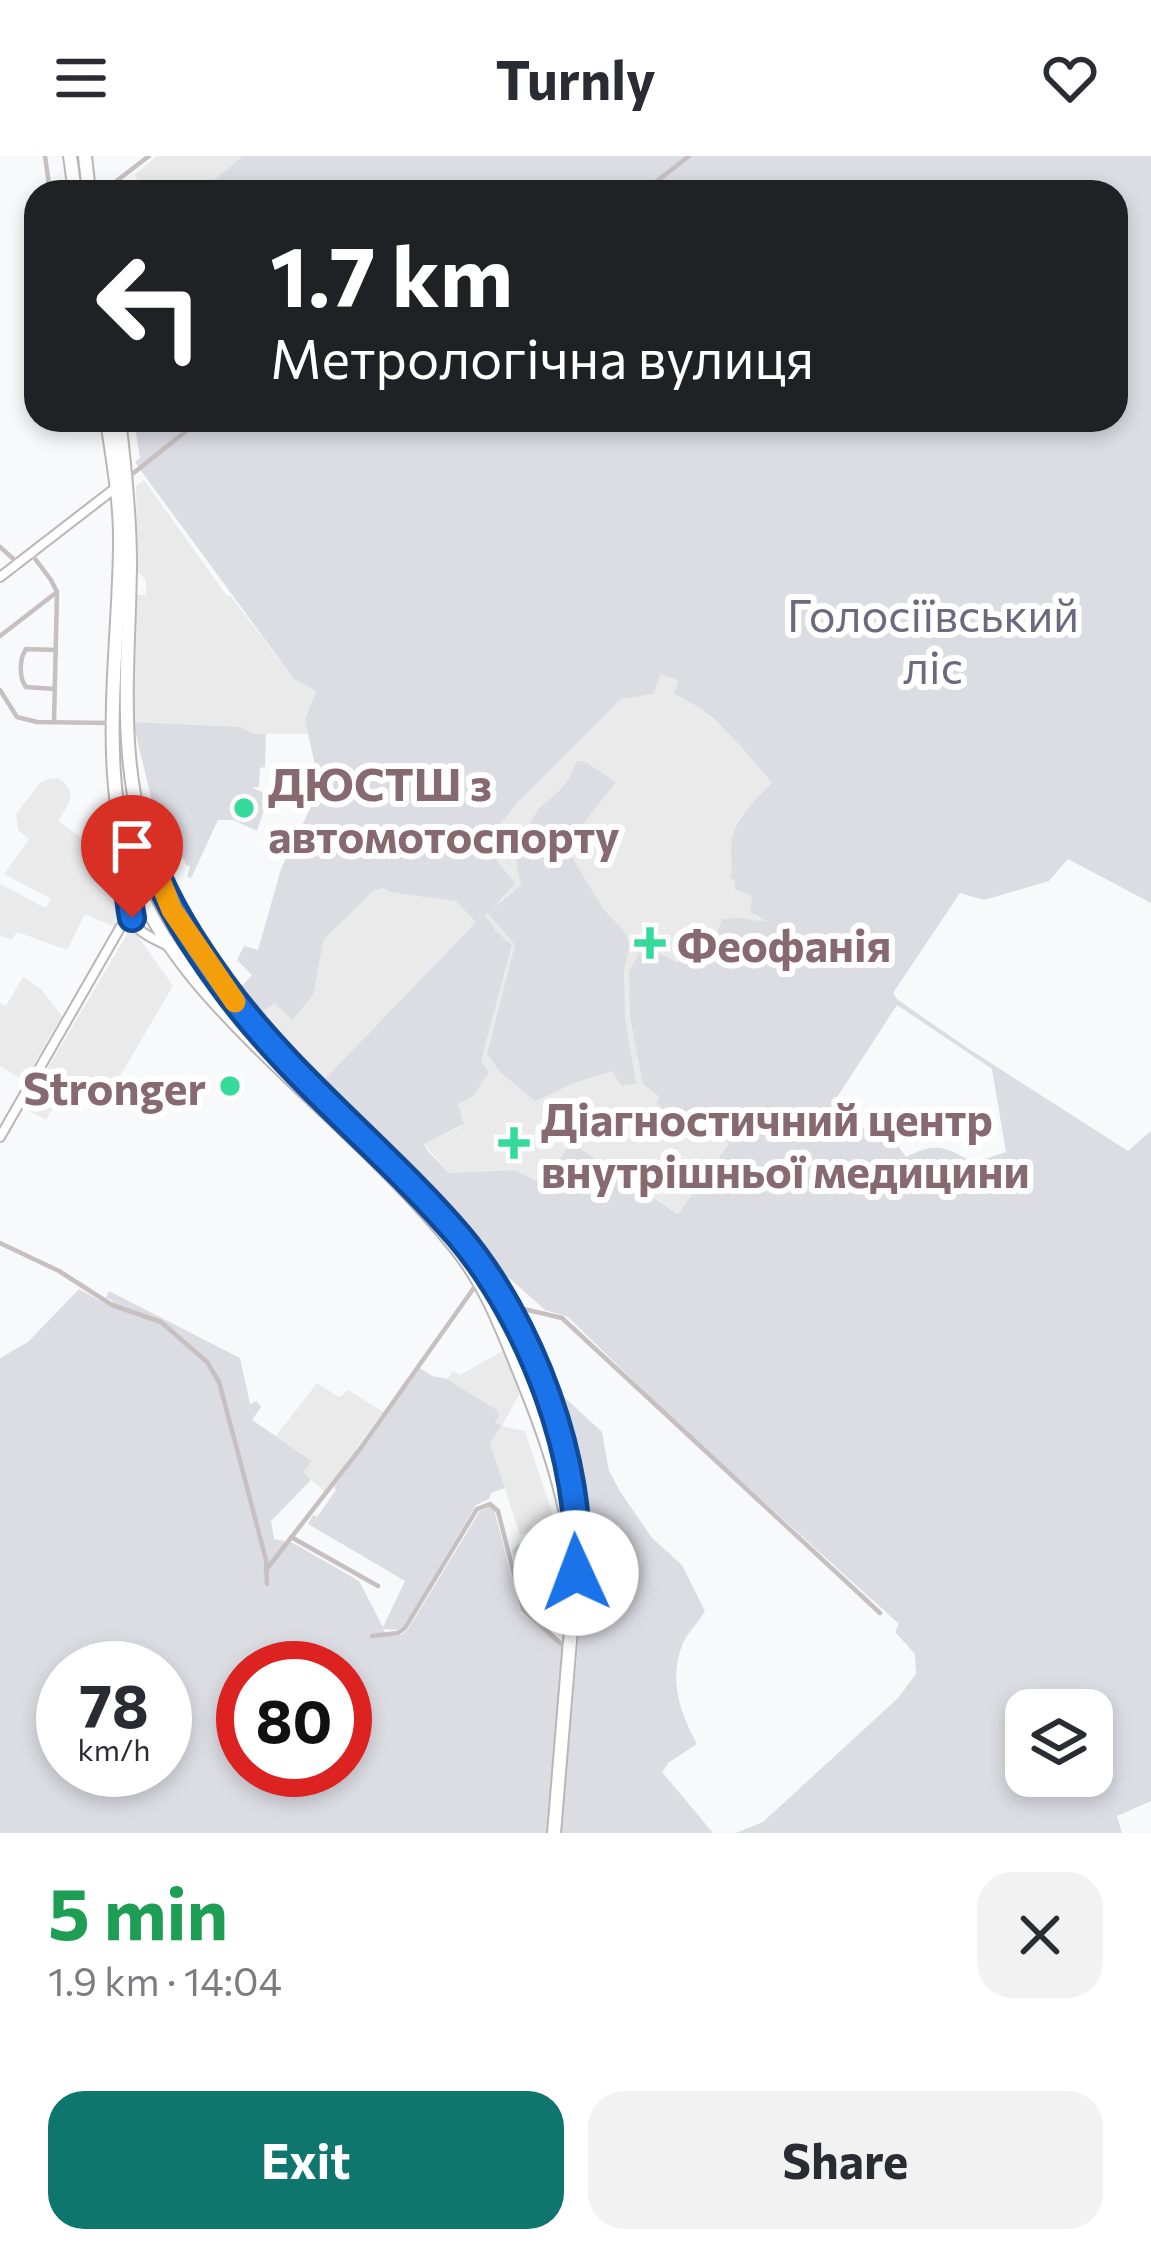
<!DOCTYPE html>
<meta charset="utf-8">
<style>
body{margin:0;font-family:Commissioner,sans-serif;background:#f2f2f3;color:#2b2b33;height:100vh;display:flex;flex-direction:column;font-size:45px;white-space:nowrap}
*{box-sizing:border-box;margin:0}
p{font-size:39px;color:#7c7c81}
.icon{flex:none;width:66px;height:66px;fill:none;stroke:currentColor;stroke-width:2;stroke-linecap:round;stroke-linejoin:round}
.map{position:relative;height:1677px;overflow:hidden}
.panel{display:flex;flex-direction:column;background:#fff;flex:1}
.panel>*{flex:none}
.banner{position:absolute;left:24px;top:24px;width:1104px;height:252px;border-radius:36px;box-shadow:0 6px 18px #0003;background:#202124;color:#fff;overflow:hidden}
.tools{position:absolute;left:1005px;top:1533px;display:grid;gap:24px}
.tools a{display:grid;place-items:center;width:108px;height:108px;border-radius:24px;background:#fff;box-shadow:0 6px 18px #0003;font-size:60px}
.speed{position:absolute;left:36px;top:1485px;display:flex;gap:24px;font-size:60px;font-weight:700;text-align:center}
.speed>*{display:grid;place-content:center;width:156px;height:156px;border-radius:50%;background:#fff;box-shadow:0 6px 18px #0003;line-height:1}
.speed small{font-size:30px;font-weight:400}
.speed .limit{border:18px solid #d22;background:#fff;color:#111}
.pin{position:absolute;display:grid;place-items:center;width:102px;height:102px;color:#fff;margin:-123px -51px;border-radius:50% 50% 50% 0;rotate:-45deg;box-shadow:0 0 12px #0007}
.pin .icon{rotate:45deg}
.me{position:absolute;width:132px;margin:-66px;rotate:358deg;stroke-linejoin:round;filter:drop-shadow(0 0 9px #0008)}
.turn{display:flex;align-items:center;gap:42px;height:252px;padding:0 48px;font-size:54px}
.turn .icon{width:156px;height:156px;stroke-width:2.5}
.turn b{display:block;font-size:84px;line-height:102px}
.round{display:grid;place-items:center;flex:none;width:126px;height:126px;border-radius:36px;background:#f2f2f3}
.summary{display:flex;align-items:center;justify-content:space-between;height:204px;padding:0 48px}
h1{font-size:72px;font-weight:700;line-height:90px;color:#1e9e55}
.cta{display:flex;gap:24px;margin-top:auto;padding:24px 48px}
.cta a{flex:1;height:138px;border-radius:36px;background:#0f766e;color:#fff;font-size:48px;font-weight:700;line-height:138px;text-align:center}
.cta a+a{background:#f2f2f3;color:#2b2b33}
header{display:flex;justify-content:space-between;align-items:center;height:156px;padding:0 48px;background:#fff;font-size:54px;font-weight:700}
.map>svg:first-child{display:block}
.built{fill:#ebeaeb}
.green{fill:#dcdce3;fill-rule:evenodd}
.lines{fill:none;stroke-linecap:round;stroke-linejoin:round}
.secondary-casing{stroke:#beb4b5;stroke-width:12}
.highway-casing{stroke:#bcb5b6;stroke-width:16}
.street{stroke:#c7bfc0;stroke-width:4.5}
.secondary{stroke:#fff;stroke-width:8}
.highway{stroke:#fff;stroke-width:12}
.route-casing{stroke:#114b97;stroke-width:30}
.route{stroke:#1a73e8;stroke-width:21}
.slow{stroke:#f59e0b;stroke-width:21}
.poi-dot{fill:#36db9b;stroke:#fff;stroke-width:4.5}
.labels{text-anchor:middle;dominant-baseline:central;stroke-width:12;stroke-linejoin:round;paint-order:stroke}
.park-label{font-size:45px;fill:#6d697e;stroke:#fff}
.poi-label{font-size:45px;font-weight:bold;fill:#876a6f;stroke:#fff;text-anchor:start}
</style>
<header><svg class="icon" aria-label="menu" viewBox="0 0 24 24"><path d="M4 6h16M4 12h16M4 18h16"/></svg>Turnly<svg class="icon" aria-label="heart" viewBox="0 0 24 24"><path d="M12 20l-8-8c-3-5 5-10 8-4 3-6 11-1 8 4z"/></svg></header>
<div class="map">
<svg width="1151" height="1677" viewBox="0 0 1151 1677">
<rect width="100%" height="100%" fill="#f8f9fa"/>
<g class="built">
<path d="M157,0H248L205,36H148L134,19Z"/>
<path d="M144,324L227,440L230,439L294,523L316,535L305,564L308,578H253L241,571L133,566L136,439H146V424L138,416L136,330Z"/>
<path d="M660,517L680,525L673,538L695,549L733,580L772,627L741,660L732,684L733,713L737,728L752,740L754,745L750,753L756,761L766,764L776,773L795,794L811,834L810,858L725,995L679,1058L572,986L543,1028L514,1014L449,1017L424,988L464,969L458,948L481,905L512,789L496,775L484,759L497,672L518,646L622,542L652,538Z"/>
<path d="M58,622L65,627L71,637L69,647L58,665L79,680L105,677L124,755L114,771L85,758L67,794L17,776L11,784L0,779V728L46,752L51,743L4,718L29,683L18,674L16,658L40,627L47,623Z"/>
<path d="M383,732L390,736L456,744L477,765L320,928L290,898L257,859L275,846L293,863L313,840L324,783L373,734Z"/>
<path d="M135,776L173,830L104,947L66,927L46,964L24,952L128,777Z"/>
<path d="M23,821L41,833L62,860L24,925L0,910V847L6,850Z"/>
<path d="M504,1194L521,1235L502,1270L525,1275L554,1363L550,1372L520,1379L490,1287L497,1254L447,1223L453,1215L460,1219Z"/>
<path d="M317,1227L339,1241L349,1234L383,1256L325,1336L302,1316L311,1304L276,1280Z"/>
</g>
<g class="green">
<path d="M243,0H1151V747L1068,703L1049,725L984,744L960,737L893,837L898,844L969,893L1128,995L1151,975V1645L1117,1660L1122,1677H736L763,1666L898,1542L916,1518L915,1498L895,1476L899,1468L683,1273L568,1161L545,1154L488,1103L395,999L320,928L476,766L456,745L390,736L383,732L373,735L324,783L313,840L292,864L275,847L257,859L240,832L252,819L237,804L244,790L258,794L281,713L320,632L305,564L316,535L294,523L139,312L135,306L140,302L134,264H1116V36H200ZM661,518L679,525L673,538C715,555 743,593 772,627C756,643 737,660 732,683C729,696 734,709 730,722L735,724V733L752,740L750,756L767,766L738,762L722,763C719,774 715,782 705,787L702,796L676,806C664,799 653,794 639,797L629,816L630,861L643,928L660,941L656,948L710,983L721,982L729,988L678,1058L571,986L543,1028L514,1014L449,1017L427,994L424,988L464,968L458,948L473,940L489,916L481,905L512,789L496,775L485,759L487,756L515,789L487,898L501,917L535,945L577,926L612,915L621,929L636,928L625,862L624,814L630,789L624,775L603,753L570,698L572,689L551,680L527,677L516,703L521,730L491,754L515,727L494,701L493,691L497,672L518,646L621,543L653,538ZM897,849L992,913L1006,996L973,1007C946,990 935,986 906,1001L893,983L878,982L832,949ZM1026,1554H1092V1620H1026Z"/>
<path d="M133,566L241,571L253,578H266L265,611L260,612L259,631L252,632L269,639L257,675L233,664H218L191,722L187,721L190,710L186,709L184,703L165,700Z"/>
<path d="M577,605H584L616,626L586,664L575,687L551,677L528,674C539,646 542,652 561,633C569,625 573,615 577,605Z"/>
<path d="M130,668L133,670L152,722L247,869L284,908C237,862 188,816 156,759C140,731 133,700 126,670Z"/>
<path d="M79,1133L111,1151L113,1145L106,1142L109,1135L240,1202L250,1248L257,1245L261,1251L252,1264L312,1305L303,1316L311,1324L271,1365L274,1383L293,1387L359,1425L383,1471L405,1425L308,1368L313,1359L317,1361L336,1334L334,1331L420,1212L432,1220L447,1223L497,1254L499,1260L495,1266L501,1270L490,1287L505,1332L491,1337L489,1343L476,1349L403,1471L398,1474L383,1473L387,1480L401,1479L408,1473L480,1355L490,1350L494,1353L521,1457L558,1485L563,1494L546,1677H0V1202L28,1186ZM63,1512H165V1614H63ZM243,1512H345V1614H243Z"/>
<path d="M564,1241L602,1276L609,1315L621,1337L652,1382L682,1409L705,1455C699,1466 688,1476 683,1487C668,1523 680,1557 697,1588L668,1607L662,1616L713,1677H560L581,1457L582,1405L559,1258Z"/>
<path d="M537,1384L539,1407H554L555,1400L567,1414L566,1464L559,1475H554L525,1452L512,1395L517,1389Z"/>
</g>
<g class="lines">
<defs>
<g id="secondary">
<path d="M0,421L118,330"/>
<path d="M126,708C125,727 126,757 138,772C145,780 157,784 166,789"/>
<path d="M0,981L120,772L131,757"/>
</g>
<g id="highway">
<path d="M70,0L75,36"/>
<path d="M85,0L89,36"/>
<path d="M107,264C113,306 121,348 120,390C119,503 94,636 142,741C168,798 214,847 258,891C324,957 398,1019 456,1092C485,1128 501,1170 518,1212C539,1263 558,1314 568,1368"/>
<path d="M119,264C125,312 130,360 130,408C129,517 114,618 158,721C203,829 290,908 371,988C405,1022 441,1056 470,1094C532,1173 573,1288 577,1388C578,1424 572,1461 569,1496C564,1557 559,1617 554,1677"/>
</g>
</defs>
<use href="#secondary" class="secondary-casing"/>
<use href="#highway" class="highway-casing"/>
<g class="street">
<path d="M45,0L50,36"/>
<path d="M111,36L110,30L149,0"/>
<path d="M643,36L689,0"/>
<path d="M131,319L200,264"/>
<path d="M0,391L18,407"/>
<path d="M33,400L51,424L57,436L54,566"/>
<path d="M0,480L57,436"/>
<path d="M55,533L26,531C19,522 19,503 26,493L56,494"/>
<path d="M0,534L17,561L37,566L109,567"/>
<path d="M0,1087L59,1115L112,1149L161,1166L207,1206L219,1226L238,1297L266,1404L267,1428"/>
<path d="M511,1150L562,1162L880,1457"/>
<path d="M291,1381L378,1430"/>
<path d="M266,1414L360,1293L476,1129"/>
<path d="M372,1480L398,1477L405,1472L477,1353L490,1348L498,1355L523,1454L566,1492"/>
</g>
<use href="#secondary" class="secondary"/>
<use href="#highway" class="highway"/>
</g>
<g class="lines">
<defs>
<path id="route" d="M132,762C126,732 128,704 121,675L129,665C144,672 145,688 150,702C168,749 193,788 222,828C290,922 384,993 459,1080C530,1164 585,1307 576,1417"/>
</defs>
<use href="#route" class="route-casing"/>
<use href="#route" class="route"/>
<path class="slow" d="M139,672L172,754L235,846"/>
</g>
<g class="poi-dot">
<circle cx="244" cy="652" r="12"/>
<path d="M644 769h12v12h12v12h-12v12h-12v-12h-12v-12h12z"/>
<circle cx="230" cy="930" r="12"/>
<path d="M508 969h12v12h12v12h-12v12h-12v-12h-12v-12h12z"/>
</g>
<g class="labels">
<g class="park-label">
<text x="933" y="457">Голосіївський<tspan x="933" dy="52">ліс</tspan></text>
</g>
<g class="poi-label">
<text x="268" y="626">ДЮСТШ з<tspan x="268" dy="52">автомотоспорту</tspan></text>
<text x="677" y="787">Феофанія</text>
<text x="206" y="930" text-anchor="end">Stronger</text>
<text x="541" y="961">Діагностичний центр<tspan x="541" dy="52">внутрішньої медицини</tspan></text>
</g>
</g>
</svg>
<div class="tools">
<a><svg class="icon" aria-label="layers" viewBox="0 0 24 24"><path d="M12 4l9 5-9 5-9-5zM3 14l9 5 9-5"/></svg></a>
</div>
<div class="speed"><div>78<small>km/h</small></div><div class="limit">80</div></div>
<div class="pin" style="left:132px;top:762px;background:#d93025"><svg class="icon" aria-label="arrive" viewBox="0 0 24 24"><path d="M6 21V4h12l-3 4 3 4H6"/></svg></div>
<svg class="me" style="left:576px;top:1417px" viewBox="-20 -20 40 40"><circle r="19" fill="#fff"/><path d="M0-13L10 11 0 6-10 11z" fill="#1a73e8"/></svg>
<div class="banner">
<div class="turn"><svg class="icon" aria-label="left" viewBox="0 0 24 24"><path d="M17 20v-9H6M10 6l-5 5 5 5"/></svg><div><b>1.7 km</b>Метрологічна вулиця</div></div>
</div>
</div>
<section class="panel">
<div class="summary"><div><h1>5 min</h1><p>1.9 km · 14:04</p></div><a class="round"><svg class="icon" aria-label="close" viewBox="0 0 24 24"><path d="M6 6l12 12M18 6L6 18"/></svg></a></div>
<div class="cta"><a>Exit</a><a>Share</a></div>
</section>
